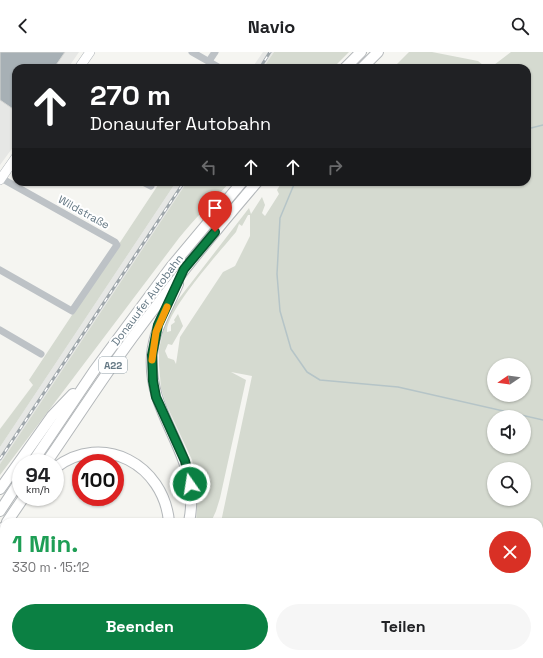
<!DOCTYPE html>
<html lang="de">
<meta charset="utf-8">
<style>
body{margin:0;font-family:"Space Grotesk",sans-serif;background:#f6f6f6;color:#202124;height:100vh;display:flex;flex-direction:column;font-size:15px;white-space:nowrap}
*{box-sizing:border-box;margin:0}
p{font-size:13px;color:#757577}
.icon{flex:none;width:22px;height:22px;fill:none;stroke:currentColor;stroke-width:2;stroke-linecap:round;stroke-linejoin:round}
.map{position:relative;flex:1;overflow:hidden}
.side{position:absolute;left:0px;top:466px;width:543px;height:140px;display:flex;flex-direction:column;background:#fff;border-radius:12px 12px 0 0;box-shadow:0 1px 3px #0004}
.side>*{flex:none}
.banner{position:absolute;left:12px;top:12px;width:519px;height:122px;border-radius:12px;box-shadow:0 1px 3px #0004;background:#202124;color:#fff;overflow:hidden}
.needle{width:26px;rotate:257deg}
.controls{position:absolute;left:487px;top:306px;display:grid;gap:8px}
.controls a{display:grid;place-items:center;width:44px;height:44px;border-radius:50%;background:#fff;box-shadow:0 1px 3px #0004;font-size:20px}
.speed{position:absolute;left:12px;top:402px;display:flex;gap:8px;font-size:20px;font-weight:700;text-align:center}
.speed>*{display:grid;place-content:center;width:52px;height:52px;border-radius:50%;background:#fff;box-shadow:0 1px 3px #0004;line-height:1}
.speed small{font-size:10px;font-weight:400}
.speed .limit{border:6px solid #d22;background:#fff;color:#111}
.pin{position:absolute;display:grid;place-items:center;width:34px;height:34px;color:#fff;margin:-41px -17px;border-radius:50% 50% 50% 0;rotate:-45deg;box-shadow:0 0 4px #0007}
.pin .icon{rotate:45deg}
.me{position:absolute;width:44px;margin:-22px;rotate:347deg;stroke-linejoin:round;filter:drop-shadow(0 0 3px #0008)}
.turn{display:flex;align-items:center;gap:14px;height:84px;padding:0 12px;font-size:18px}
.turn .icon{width:52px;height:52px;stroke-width:2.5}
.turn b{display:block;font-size:28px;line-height:34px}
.lanes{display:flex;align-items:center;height:38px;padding:0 12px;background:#0003;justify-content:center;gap:20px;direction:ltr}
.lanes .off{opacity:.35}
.round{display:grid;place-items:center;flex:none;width:42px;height:42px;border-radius:21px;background:#f6f6f6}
.headline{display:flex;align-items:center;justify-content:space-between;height:68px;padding:0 12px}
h1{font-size:24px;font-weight:700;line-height:30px;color:#1e9e55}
.primary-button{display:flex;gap:8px;margin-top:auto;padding:8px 12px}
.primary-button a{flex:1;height:46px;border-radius:24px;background:#0b8043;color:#fff;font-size:16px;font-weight:700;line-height:46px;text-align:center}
.primary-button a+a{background:#f6f6f6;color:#202124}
header{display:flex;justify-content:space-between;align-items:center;height:52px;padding:0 12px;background:#fff;font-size:18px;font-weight:700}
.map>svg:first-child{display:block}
.built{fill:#e6e7e5}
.green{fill:#d5dad0;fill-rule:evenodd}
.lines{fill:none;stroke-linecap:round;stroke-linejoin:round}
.stream{stroke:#b5c4c7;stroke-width:1.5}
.building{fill:#a7b0b5;stroke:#d6d6d4}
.major-casing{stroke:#b1b6ba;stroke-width:10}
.highway-casing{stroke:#b3b7ba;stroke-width:12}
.minor{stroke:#bdc2c6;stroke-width:7}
.major{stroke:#fff;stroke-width:9}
.highway{stroke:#fff;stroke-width:10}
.rail-casing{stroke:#9ea6ab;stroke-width:3}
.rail{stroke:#fff;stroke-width:1.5;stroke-dasharray:4.5;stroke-linecap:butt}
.route-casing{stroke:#07532c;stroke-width:10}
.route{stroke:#0b8043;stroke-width:7}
.slow{stroke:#f59e0b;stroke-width:7}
.labels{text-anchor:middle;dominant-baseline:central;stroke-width:4;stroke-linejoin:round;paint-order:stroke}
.shield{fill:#fff;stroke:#92a0a8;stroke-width:1}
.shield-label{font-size:10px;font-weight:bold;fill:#637783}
.street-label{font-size:11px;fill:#637783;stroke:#fff}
</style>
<header><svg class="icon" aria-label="back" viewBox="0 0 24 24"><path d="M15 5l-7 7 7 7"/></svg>Navio<svg class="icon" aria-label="search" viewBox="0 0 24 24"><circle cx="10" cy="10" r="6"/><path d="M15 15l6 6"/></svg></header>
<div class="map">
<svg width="543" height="606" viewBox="0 0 543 606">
<rect width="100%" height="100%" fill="#f5f5f1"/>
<g class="built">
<path d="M0,0H79L68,16H16V91L0,113Z"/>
<path d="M263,0H274L263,16H252Z"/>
<path d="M176,130H187L0,412V395Z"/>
</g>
<g class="green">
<path d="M274,0H349L333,16H263Z"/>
<path d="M409,0H432L478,9L483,13L480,16H393Z"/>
<path d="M511,0H543V606H209V602H539V470H221L252,324L231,320L246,328L220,446L216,459L211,470H196L198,436L192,408L166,352L161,336L159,313V297L165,272L174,253L249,156L251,162L262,145L265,153L262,161L265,164L279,142L277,138L282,130H527V16H490ZM248,163H250V184L235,214L223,220L180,285L176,312L174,308L168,306L165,299L168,292L172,293L183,274L178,262L174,268L175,270L171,273V279L167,280C165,260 222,197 236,180L239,172L242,174ZM494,313H524V343H494ZM494,365H524V395H494ZM494,417H524V447H494Z"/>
<path d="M160,130H176L0,395V377L33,333L29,328Z"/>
<path d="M187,130H230C213,149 195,166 179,186L0,423V412Z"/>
<path d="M33,602H202V606H0Z"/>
</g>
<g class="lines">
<g class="stream">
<path d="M527,77L543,73"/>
<path d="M295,130L280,166L277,222L280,259L291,297L307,320L320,328L398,335L543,368"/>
</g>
</g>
<path class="building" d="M0,0H65L54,16H16V59L0,48Z"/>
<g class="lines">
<defs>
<g id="major">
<path d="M79,16L90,0"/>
<path d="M0,128L16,105"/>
</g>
<g id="highway">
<path d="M345,16L361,0"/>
<path d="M362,16L378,0"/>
<path d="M178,232C168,256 154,277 152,303C147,367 203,403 189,470"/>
<path d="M32,411L94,319L171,215L242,130"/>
<path d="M46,411C75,369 102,327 132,286C172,232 214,180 257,130"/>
<path d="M55,416C103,379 164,413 169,470"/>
<path d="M0,437L52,364L73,342"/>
<path d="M0,459L21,427"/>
<path d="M7,470L24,445"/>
<path d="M0,481L4,475"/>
<path d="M0,569H4"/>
<path d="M0,583H4"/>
</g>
</defs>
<use href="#major" class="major-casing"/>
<use href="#highway" class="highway-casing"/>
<g class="minor">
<path d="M192,0L220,16"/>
<path d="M209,9L215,0"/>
<path d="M143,130L151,134"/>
<path d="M0,218L72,259L117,193L115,190L1,126"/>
<path d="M0,278L41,302"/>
</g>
<use href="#major" class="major"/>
<use href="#highway" class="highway"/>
<defs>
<g id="rail">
<path d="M260,16L270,0"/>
<path d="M0,407L184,130"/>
</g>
</defs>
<use href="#rail" class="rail-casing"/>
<use href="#rail" class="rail"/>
</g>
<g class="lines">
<defs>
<path id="route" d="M190,432L185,409L156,345L153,329L152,303L158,273L184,217L215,180"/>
</defs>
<use href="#route" class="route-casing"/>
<use href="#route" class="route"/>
<path class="slow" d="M152,308L156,280L167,255"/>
</g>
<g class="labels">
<rect class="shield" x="99" y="305" width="28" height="16" rx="3"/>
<g class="shield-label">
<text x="113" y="313">A22</text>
</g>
<g class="street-label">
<text transform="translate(84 160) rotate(29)">Wildstraße</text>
<text transform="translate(147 248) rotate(-53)">Donauufer Autobahn</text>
</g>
</g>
</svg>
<div class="controls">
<a><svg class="needle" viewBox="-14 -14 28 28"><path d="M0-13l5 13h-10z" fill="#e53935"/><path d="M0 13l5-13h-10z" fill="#757577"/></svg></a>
<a><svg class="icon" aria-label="sound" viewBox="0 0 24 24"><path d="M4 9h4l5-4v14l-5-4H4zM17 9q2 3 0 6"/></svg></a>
<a><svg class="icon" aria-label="search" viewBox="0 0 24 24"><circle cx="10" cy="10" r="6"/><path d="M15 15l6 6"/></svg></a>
</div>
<div class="speed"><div>94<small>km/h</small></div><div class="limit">100</div></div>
<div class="pin" style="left:215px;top:180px;background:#d93025"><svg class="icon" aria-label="arrive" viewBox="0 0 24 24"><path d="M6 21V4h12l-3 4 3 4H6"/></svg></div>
<svg class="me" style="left:190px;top:432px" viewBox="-20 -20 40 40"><circle r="17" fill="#0b8043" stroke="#fff" stroke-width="3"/><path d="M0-11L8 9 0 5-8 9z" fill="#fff"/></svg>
<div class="banner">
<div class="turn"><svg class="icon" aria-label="ahead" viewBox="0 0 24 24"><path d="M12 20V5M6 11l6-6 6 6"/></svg><div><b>270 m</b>Donauufer Autobahn</div></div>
<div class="lanes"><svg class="icon off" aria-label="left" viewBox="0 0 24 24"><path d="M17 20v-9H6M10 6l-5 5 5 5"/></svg><svg class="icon" aria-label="ahead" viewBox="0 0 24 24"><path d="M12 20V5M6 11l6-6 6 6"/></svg><svg class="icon" aria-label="ahead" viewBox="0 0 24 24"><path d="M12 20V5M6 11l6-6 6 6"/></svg><svg class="icon off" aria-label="right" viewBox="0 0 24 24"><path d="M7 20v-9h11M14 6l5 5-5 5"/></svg></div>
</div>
<section class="side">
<div class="headline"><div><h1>1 Min.</h1><p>330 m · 15:12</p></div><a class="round" style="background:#d93025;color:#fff"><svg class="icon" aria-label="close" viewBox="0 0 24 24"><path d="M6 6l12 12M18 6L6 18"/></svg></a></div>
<div class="primary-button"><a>Beenden</a><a>Teilen</a></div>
</section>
</div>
